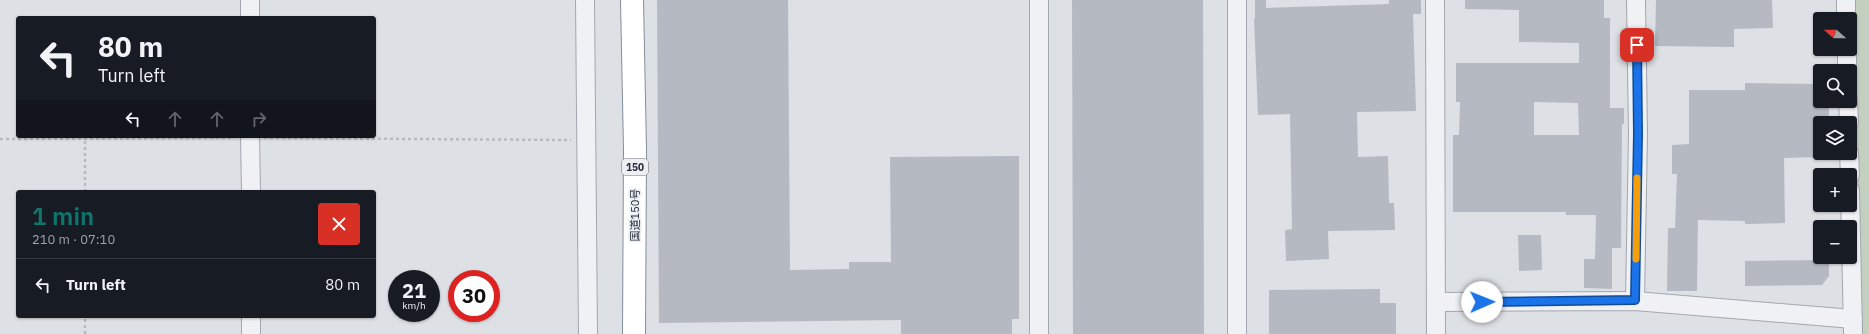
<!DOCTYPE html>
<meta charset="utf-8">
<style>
body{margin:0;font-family:"IBM Plex Sans","Noto Sans JP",sans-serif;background:#20242c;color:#f1f3f6;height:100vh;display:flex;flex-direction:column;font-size:15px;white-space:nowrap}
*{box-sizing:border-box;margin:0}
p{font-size:13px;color:#9ea1a6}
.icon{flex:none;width:22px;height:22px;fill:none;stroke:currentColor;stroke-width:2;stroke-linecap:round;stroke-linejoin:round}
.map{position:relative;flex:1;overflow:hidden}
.panel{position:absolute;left:16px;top:190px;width:360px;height:128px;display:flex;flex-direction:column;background:#171b24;border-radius:4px;box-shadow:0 1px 3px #0004}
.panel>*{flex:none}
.guide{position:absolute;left:16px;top:16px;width:360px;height:122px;border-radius:4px;box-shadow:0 1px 3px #0004;background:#171b24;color:#f1f3f6;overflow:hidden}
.needle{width:26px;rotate:290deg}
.buttons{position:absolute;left:1813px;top:12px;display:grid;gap:8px}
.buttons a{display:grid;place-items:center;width:44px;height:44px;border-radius:4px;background:#171b24;box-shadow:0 1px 3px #0004;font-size:20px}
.speed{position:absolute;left:388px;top:270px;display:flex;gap:8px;font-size:20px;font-weight:700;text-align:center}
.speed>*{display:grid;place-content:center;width:52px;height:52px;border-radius:50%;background:#171b24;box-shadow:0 1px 3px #0004;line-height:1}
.speed small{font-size:10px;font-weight:400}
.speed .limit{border:6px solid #d22;background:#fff;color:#111}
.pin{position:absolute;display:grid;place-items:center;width:34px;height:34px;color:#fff;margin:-17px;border-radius:8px;box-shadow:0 2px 6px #0006}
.me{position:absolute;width:44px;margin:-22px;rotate:89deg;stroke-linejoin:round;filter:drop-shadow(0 0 3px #0008)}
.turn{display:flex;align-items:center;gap:14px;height:84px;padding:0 16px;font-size:18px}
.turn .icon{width:52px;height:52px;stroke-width:2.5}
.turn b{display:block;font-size:28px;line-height:34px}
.lanes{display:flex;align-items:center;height:38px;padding:0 16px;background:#0003;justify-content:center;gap:20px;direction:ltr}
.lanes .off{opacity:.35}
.round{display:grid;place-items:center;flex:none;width:42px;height:42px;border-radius:4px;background:#20242c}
.head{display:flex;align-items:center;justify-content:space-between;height:68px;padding:0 16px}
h1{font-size:24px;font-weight:600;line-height:30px;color:#0f766e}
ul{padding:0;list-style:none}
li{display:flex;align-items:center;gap:12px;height:52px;padding:0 16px;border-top:1px solid #363941}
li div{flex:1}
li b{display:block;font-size:15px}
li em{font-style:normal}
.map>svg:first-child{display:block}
.green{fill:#c3cfbf}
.building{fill:#b5bac2;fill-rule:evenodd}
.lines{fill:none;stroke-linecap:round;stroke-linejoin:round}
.minor-casing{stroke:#a3a7af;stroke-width:20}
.highway-casing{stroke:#868e9b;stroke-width:24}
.path{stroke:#b7bbc0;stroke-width:2.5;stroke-dasharray:3 3;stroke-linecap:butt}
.minor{stroke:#eff1f4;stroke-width:18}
.highway{stroke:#fff;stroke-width:22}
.route-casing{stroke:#114b97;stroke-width:10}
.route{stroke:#1a73e8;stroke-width:7}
.slow{stroke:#f59e0b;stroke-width:7}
.labels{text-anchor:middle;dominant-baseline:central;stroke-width:3.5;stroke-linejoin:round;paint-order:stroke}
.shield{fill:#eceff3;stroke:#636972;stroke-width:1}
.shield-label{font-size:10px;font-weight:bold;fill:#282f3b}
.street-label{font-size:11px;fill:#282f3b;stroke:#eceff3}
</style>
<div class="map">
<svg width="1869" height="334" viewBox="0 0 1869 334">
<rect width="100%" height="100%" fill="#dde0e5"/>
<path class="green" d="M1855,0H1869V334H1859Z"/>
<g class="building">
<path d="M657,0H788L790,270L849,269V262H891L890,157L1019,156V319H1012V334H901V320L659,323Z"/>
<path d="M1072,0H1203L1204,334H1073Z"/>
<path d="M1255,0H1266V8L1389,4V0H1421V14H1413L1416,111L1357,112L1358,157L1388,156L1389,203H1394L1395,230L1328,231L1329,259L1286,261L1285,230L1292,229L1290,114L1258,115L1254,19H1255Z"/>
<path d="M1465,0H1604V18H1610V108H1624V124H1622L1621,248H1612V289L1584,288V259H1595L1596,215H1566V212H1453V135H1459L1460,102H1456V63H1579V43L1519,42V10L1465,9ZM1534,102L1578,103L1579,135H1534Z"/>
<path d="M1656,0H1772L1773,28L1734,29V47L1655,46Z"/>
<path d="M1745,83L1820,84V101H1829V123H1820V157L1784,158L1785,223L1745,224V221L1698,220L1697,291H1667L1668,228H1675L1677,174H1672V145L1689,144V90H1745Z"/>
<path d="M1518,235H1541L1542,270L1519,271Z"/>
<path d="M1829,260V276L1822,285L1745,286V261Z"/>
<path d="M1380,289V303H1396V334H1269V290Z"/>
</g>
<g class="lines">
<defs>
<g id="minor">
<path d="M250,0V18"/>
<path d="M585,0L588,334"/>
<path d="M1237,0V334"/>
<path d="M1435,0L1436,334"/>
<path d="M1846,0V19"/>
<path d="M1847,49V71"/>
<path d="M1848,101L1849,123"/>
<path d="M250,136L251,192"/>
<path d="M1849,153L1850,175"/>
<path d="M1850,190L1853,334"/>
<path d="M1635,301L1638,134L1636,0"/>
<path d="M1436,302L1635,301L1853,319"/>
<path d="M251,316V334"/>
<path d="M1039,334V0"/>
</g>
<path id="highway" d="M632,0L635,150L634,334"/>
</defs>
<use href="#minor" class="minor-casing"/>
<use href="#highway" class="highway-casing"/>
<g class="path">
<path d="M264,138L571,140"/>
<path d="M0,139L235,138"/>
<path d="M85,192V139"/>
<path d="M85,334V316"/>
</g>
<use href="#minor" class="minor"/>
<use href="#highway" class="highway"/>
</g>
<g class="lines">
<defs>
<path id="route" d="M1482,302L1635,300L1638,134L1637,45"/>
</defs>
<use href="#route" class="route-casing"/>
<use href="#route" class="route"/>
<path class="slow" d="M1636,259L1637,178"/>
</g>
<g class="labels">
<rect class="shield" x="622" y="159" width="26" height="16" rx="3"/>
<g class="shield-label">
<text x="635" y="167">150</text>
</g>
<g class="street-label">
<text transform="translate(635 215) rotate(-90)">国道150号</text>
</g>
</g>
</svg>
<div class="buttons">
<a><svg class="needle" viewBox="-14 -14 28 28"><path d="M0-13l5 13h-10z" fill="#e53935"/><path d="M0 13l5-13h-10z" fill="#9ea1a6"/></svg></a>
<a><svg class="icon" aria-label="search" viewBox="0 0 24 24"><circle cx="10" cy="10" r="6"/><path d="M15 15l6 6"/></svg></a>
<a><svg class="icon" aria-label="layers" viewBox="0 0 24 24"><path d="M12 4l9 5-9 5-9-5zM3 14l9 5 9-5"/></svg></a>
<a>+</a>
<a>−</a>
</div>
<div class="speed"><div>21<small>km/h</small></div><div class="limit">30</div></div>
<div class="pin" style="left:1637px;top:45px;background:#d93025"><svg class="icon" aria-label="arrive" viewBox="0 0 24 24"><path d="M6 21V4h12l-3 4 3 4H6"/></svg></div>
<svg class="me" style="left:1482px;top:302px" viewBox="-20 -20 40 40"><circle r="19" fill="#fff"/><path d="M0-13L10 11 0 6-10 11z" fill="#1a73e8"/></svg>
<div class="guide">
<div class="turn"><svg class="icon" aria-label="left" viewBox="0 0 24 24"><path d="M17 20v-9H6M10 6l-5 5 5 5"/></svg><div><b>80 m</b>Turn left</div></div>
<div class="lanes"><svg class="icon" aria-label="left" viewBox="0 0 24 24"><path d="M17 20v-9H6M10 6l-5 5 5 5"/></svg><svg class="icon off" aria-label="ahead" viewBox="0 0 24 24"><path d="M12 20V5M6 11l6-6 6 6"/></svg><svg class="icon off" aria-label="ahead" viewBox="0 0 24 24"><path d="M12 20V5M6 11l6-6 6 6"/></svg><svg class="icon off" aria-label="right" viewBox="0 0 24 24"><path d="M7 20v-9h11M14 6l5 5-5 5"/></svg></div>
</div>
<section class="panel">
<div class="head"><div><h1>1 min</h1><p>210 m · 07:10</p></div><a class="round" style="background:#d93025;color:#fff"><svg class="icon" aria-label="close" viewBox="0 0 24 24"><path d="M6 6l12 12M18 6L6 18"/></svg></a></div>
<ul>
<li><svg class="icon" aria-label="left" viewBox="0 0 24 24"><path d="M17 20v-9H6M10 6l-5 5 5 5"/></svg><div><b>Turn left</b></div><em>80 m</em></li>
</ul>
</section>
</div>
